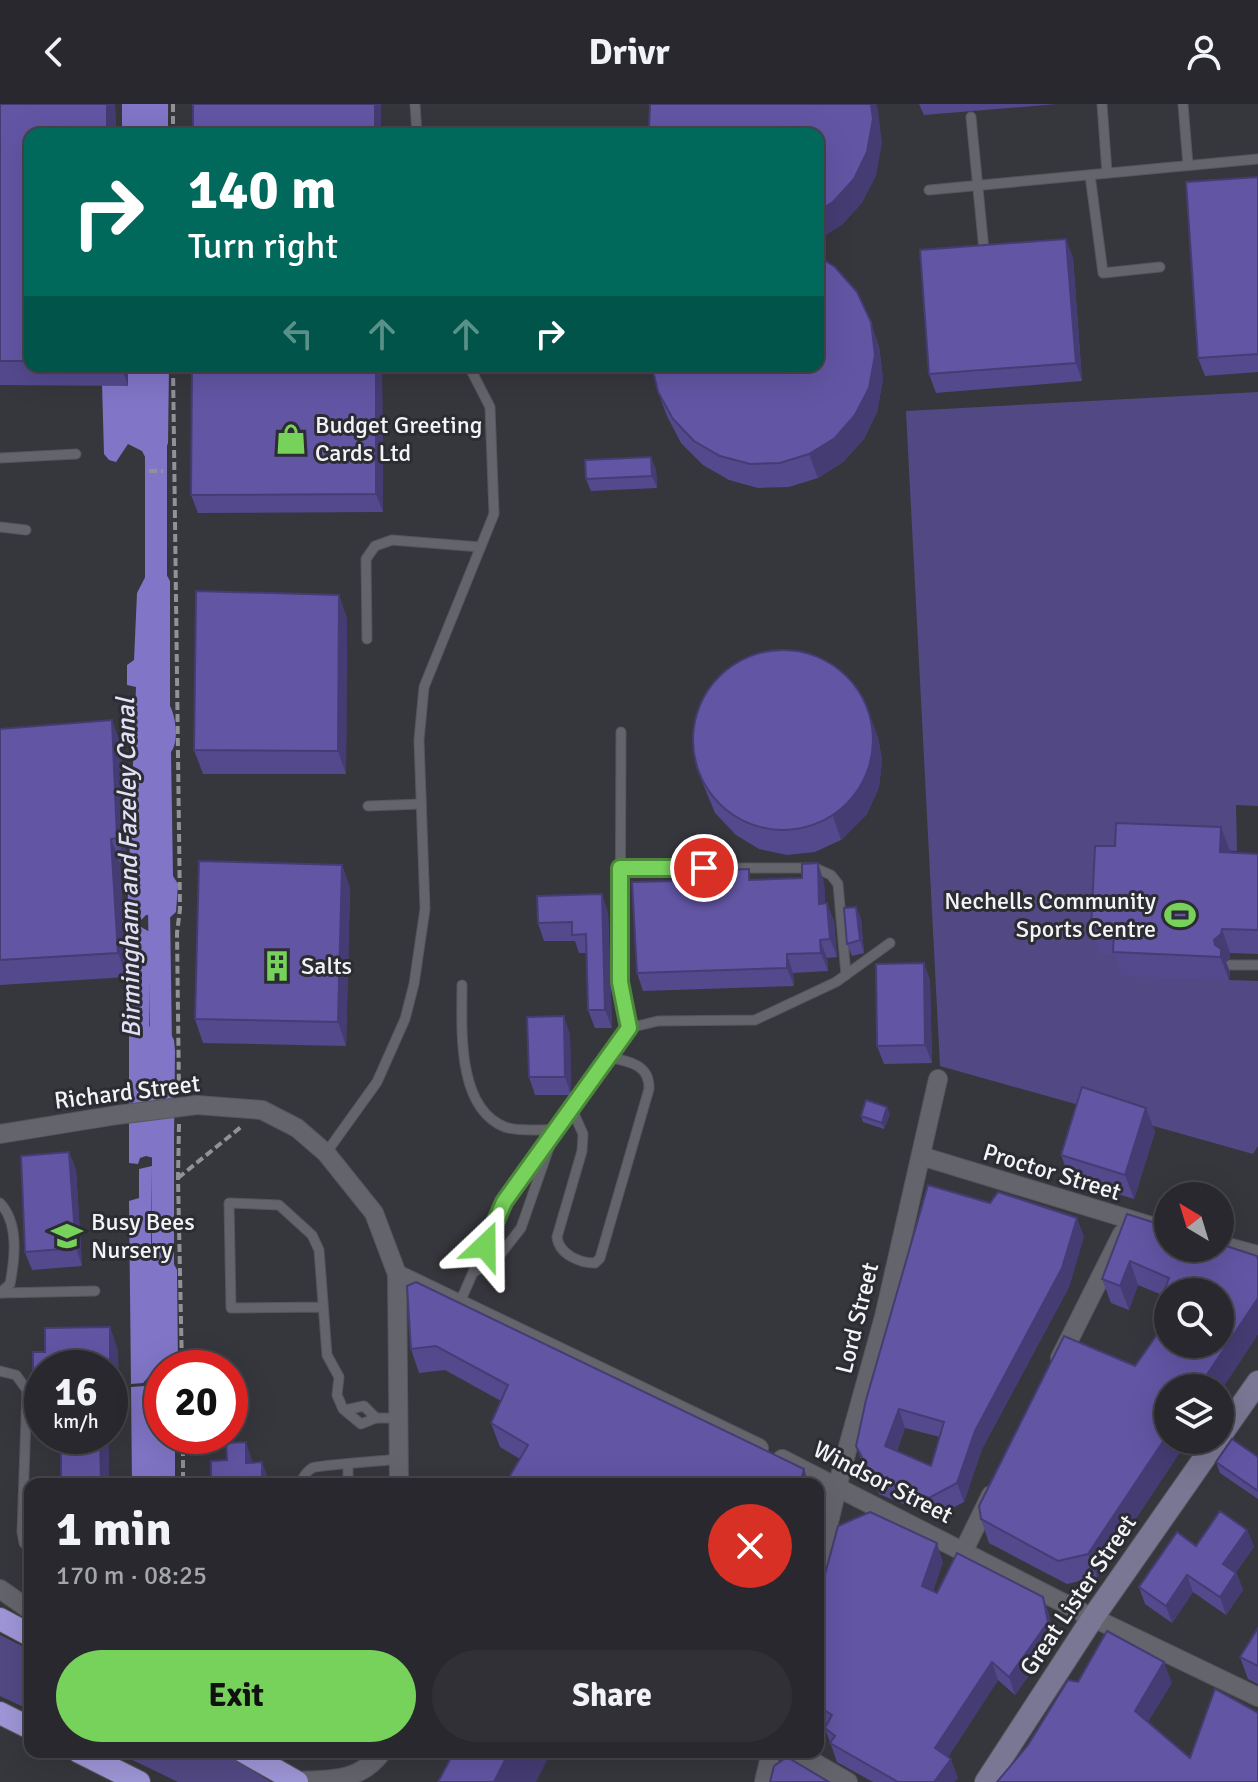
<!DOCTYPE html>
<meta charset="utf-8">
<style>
body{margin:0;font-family:Signika,sans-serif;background:#303036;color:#f1f3f6;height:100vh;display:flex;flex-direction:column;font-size:30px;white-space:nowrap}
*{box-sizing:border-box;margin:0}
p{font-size:26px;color:#a5a6aa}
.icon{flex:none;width:44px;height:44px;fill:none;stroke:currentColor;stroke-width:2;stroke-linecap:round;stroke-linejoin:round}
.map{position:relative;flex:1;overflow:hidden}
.panel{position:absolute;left:24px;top:1374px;width:800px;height:280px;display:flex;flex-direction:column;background:#28282e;border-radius:16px;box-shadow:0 8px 32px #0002,0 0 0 2px #44444a}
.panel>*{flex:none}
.guide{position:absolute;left:24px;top:24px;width:800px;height:244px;border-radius:16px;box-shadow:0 8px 32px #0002,0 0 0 2px #44444a;background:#00695c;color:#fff;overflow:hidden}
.needle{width:52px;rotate:322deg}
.tools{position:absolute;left:1154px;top:1078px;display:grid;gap:16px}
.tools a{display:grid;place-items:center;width:80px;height:80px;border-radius:50%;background:#28282e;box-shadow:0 8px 32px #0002,0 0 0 2px #44444a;font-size:40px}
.speed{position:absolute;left:24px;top:1246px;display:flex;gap:16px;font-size:40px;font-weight:700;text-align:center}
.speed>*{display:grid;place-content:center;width:104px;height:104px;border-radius:50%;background:#28282e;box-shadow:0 8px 32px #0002,0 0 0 2px #44444a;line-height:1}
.speed small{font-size:20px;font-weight:400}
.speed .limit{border:12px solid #d22;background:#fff;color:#111}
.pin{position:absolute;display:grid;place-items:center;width:68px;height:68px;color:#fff;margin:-34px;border:4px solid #fff;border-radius:50%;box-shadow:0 2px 8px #0007}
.me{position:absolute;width:88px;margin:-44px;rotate:23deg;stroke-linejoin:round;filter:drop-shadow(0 0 6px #0008)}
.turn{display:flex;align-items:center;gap:28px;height:168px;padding:0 32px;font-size:36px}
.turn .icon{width:104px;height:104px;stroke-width:2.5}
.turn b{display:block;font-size:56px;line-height:68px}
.lanes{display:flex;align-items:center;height:76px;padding:0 32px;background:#0003;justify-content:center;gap:40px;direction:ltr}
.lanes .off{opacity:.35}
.round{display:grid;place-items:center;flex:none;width:84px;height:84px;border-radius:42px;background:#303036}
.summary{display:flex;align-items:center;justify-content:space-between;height:136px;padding:0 32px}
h1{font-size:48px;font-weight:700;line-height:60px}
.cta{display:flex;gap:16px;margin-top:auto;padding:16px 32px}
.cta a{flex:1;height:92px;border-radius:48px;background:#76d25a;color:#111;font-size:32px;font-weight:700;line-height:92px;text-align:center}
.cta a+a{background:#303036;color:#f1f3f6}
header{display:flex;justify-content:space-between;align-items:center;height:104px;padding:0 32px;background:#28282e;font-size:36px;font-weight:700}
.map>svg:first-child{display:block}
.green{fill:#524984}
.water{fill:#8175c7}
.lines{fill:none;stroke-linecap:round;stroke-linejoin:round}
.canal{stroke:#8175c7;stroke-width:22}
.service-casing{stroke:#55555b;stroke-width:11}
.minor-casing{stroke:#55555b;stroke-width:20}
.secondary-casing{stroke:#55555b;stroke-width:24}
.trunk-casing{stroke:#55555b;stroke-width:24}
.path{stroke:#919197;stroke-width:4;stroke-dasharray:8 4;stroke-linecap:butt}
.service{stroke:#64646c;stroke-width:9}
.minor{stroke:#64646c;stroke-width:18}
.secondary{stroke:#7a7794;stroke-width:22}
.trunk{stroke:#9e96d7;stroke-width:22}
.minor-bridge-casing{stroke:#55555b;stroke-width:20;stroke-linecap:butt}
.minor-bridge{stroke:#64646c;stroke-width:18}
.wall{fill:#54498d;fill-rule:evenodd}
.shaded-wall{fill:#453c73}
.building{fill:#6255a4;stroke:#453c73;stroke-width:2;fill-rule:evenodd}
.route-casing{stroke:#4d883a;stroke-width:20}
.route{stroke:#76d25a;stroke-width:14}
.labels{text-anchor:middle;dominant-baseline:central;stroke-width:6;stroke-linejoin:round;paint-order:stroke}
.poi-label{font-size:24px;fill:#f3f3f8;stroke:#2c2c33;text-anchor:start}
.street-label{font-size:24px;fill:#f3f3f8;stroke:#2c2c33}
.water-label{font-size:26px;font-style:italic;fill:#e2e0f7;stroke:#2c2c33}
</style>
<header><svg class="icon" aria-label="back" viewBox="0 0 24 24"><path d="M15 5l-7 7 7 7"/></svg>Drivr<svg class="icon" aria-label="person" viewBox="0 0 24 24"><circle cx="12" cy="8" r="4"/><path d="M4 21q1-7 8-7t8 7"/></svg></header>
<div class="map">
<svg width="1258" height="1678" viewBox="0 0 1258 1678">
<rect width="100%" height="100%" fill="#36363d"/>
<g class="green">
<path d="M1258,288V702L1236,701L1237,747L1125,743L1123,850L1229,876L1258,877V1042L1253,1050L940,962L906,307Z"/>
<path d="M0,1531L30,1546V1606L0,1592Z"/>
<path d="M116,1648H222L271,1678H178Z"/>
</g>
<g class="water">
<rect x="122" y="0" width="46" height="30"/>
<path d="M125,262H169L168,339L156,374L142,347L128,340L116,358L109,356L104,350L102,280Z"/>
<path d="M156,452L170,477V602C176,613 179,638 171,648L173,772L178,780L176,808L166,817L160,833L150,811H146L141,816L127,815L136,583L127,581V561L134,556L137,489Z"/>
<path d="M141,823L150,828L149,922L153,925L160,910L174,936L175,947L174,1033L163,1065L158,1055L146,1052L140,1054L138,1060L129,1059V843L132,831Z"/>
<path d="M152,1062L151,1148L157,1154L163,1139L177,1166L178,1261L176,1264H162V1290L151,1270L143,1279L131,1280L129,1097L139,1094V1065Z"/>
<path d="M144,1282L149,1286L154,1282V1380H132L131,1283Z"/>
</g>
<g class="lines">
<g class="canal">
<path d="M156,481V343"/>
<path d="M159,803L161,941"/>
<path d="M163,1035V1169"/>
<path d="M164,1332V1380"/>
</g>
<defs>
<g id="service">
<path d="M415,0L417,30"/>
<path d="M1102,0L1107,69"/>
<path d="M1183,0L1188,61"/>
<path d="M971,13L984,146"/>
<path d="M1090,71L1103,169L1160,163"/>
<path d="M929,86L1258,55"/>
<path d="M0,354L76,350"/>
<path d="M0,423L26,426"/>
<path d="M367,535L366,455L375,442L392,436L480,443"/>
<path d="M621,628L620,878L629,924"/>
<path d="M368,702L421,700"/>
<path d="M620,764H815L831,771L838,780L846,871"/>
<path d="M1230,861H1258"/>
<path d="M462,881C462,923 456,1004 505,1023C518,1028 540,1025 555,1026"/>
<path d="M571,1003L583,1030L582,1047L557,1133C559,1150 579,1159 595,1159L600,1154L649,985C650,960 628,957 607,953"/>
<path d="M326,1049L377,978L405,915L414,880L425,805L419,636L424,583L494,410L490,303L469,262"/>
<path d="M0,1099C19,1119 15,1154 10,1180L0,1189"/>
<path d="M474,1168L496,1156L521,1124L551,1038"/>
<path d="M1,1189L95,1187"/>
<path d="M460,1198L504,1098L629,924L658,917L755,916L836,878L890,839"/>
<path d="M323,1203L231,1204L229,1099L279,1101L312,1131L319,1146L327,1251L339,1273L337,1291L343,1305L361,1320L376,1314H398"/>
<path d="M0,1267L16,1271L27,1286L22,1428L24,1439L30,1446"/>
<path d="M345,1306L364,1302L376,1314"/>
<path d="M300,1380C303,1373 306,1368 312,1364C319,1361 384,1357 399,1355"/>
<path d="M348,1380V1361"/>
</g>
<g id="minor">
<path d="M197,1001L262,1006L297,1024L326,1049L374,1109L397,1170L399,1380"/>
<path d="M0,1030L117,1011"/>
<path d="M921,1052L1168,1127"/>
<path d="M1220,1141L1258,1151"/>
<path d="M397,1170L759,1344"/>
<path d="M1060,1254L1122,1130"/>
<path d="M782,1355L1079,1507L1258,1593"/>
<path d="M964,1446L991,1391"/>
<path d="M818,1464L841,1368L884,1213L938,975"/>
<path d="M0,1485L30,1506"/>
<path d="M796,1648L848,1678"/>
<path d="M295,1677C330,1676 360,1678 382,1648"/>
<path d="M764,1678L771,1648"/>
</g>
<g id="secondary">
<path d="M1220,1332L1258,1278"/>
<path d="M986,1678L1094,1512L1217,1336"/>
</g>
<g id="trunk">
<path d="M0,1515L30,1531"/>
<path d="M0,1609L30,1624"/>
<path d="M79,1648L139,1678"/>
<path d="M244,1648L297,1678"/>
</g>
</defs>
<use href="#service" class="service-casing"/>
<use href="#minor" class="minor-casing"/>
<use href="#secondary" class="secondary-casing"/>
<use href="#trunk" class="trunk-casing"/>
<g class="path">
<path d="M173,0V30"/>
<path d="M173,262L180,805L177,829L179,987"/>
<path d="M149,367H163"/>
<path d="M179,1020L178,1074L182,1264"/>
<path d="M178,1074L241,1023"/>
<path d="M183,1332V1380"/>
</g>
<use href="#service" class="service"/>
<use href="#minor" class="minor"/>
<use href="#secondary" class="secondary"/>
<use href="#trunk" class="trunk"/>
<defs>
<path id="minor-bridge" d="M117,1011L197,1001"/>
</defs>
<use href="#minor-bridge" class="minor-bridge-casing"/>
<use href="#minor-bridge" class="minor-bridge"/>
</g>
<g class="wall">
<path d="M0,0H115L116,30H30V262H128V282L0,281Z"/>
<path d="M919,0H1057L924,11Z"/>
<path d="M1258,73V268L1205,272L1198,254Z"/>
<path d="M1073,153L1082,277L936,289L929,270Z"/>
<path d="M879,242L883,275L877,308L864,335L843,358L818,374L789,383L758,384L729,376L703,361L681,339L667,312L658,288Z"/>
<path d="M382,262L383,408L198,409L191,391Z"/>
<path d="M656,365L657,384L591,387L586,375Z"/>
<path d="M339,491L347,515L346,670H203L194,646Z"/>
<path d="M0,625L121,640L126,758L120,759L127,873L0,881Z"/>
<path d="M878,633L882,657L879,683L867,710L841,736L815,748L787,751L759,745L736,731L715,709L696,663Z"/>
<path d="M1230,747V749L1258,750V850L1230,849V854L1226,857L1230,868L1229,876L1122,872L1114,850L1100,849L1091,825Z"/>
<path d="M342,761L350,784L346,942L203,939L195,915Z"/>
<path d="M824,778L825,799L834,817L837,853L827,854L828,867L793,869L794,882L643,887L637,869Z"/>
<path d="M856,803L861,815L864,849L852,852L847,840Z"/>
<path d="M608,808L612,924H595L588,906L587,849H579L575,837H544L538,819Z"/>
<path d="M924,859L930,877L932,959L884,960L877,942Z"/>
<path d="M570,930L571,991H535L529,973Z"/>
<path d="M1146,1004L1155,1028L1134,1095L1070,1075L1061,1051Z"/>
<path d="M890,1010L884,1025L863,1018L861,1012Z"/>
<path d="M69,1048L76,1066L82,1162L32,1166L25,1148Z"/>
<path d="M1127,1110L1168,1123V1144H1220V1140L1257,1152L1258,1155V1230L1220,1288V1284H1168V1336H1188L1097,1473L1067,1480L989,1439L981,1415L979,1402L1064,1232L1135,1262L1166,1219L1159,1200L1162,1191L1138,1181L1129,1206L1111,1199L1102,1175ZM1168,1188H1220V1240H1168Z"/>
<path d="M1084,1132L1069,1183L982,1345L964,1398L935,1413L879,1390L863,1360L856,1342ZM905,1324L940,1333L931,1362L897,1347Z"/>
<path d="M407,1182L804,1365L809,1380H505L520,1355L500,1343L491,1319L501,1297L445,1266L419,1269L411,1245Z"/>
<path d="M110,1223L118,1247L119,1326H110V1264H42V1304L33,1281L45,1248Z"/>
<path d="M1258,1353V1395L1220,1369L1216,1358Z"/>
<path d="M1247,1426L1254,1443L1236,1468L1243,1486L1226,1511L1193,1488L1172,1519L1145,1500L1139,1483L1196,1442Z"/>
<path d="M943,1458L933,1487L937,1489L1043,1493L1049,1511L1054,1536L1015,1591L998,1576L948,1653L958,1674L954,1678H873L837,1658L825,1624L826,1621L818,1615V1496Z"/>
<path d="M1258,1524V1580L1248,1575L1240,1553Z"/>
</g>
<g class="shaded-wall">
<path d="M107,0H115L116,30H107Z"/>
<rect x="375" y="0" width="6" height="30"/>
<path d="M871,0H876L878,6L882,39L876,72L862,99L842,121L818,136V107Z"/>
<path d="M1066,135L1073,153L1082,277L1076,259Z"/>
<path d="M871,218L879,242L883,275L877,308L864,335L843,358L818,374L809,350Z"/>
<path d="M121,262H128V282Z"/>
<path d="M376,262H382L383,408L376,390Z"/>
<path d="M651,353L656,365L657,384L652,372Z"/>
<path d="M339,491L347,515L346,670L338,647Z"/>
<path d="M869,609L878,633L882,657L879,683L867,710L841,736L833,712Z"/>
<path d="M112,616L121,640L126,758L117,734Z"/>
<path d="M1221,723L1230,747L1229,772L1220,748Z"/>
<path d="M111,735L120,759L127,873L118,849Z"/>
<path d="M818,759L824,778L826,818L819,800Z"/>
<path d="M342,761L350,784L346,942L338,918Z"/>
<path d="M602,790L608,808L612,924L605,906Z"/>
<path d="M827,799L834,817L837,853L830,835Z"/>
<path d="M856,803L861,815L864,849L860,836Z"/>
<path d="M1222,825L1230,849V854L1226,858L1230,868L1229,876L1214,836Z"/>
<path d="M820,836L827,854L828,867L821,849Z"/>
<path d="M787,850L793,869L794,882L787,864Z"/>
<path d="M924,859L930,877L932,959L925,941Z"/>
<path d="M564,912L570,930L571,991L565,973Z"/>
<path d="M887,1003L890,1010L884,1025L882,1019Z"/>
<path d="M1146,1004L1155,1028L1134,1095L1125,1071Z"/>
<path d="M69,1048L76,1066L82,1162L76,1144Z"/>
<path d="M1077,1114L1084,1132L1069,1183L982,1345L964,1398L957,1379L975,1327Z"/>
<path d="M1130,1157L1138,1181L1129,1206L1120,1182Z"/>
<path d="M1258,1194V1230L1220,1288V1284H1198Z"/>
<path d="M110,1223L118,1247L119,1326L110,1302Z"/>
<path d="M899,1305L905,1324L892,1360L885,1342Z"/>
<path d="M1168,1330V1336H1188L1097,1473L1088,1450Z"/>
<path d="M100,1332H109V1380H101Z"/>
<path d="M246,1338L254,1362L246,1359Z"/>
<path d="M262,1358L270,1380H262Z"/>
<path d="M804,1365L809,1380H800Z"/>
<path d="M1247,1426L1254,1443L1230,1477L1223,1460Z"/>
<path d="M937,1439L943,1458L928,1501L922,1482Z"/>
<path d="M1236,1469L1243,1486L1226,1511L1220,1493Z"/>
<path d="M1187,1471L1193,1488L1172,1519L1166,1502Z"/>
<path d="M1043,1493L1049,1511L1054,1536L1015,1591L1009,1573Z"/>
<path d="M992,1558L998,1576L942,1662L935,1644Z"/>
<path d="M1164,1558L1172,1579L1142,1628L1135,1607Z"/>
<path d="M509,1648H551L536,1678H494Z"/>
<path d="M951,1655L958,1674L954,1678H934Z"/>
</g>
<g class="building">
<path d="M0,0H107V30H30V257H0Z"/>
<rect x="193" y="0" width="182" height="30"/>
<path d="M650,0H871L873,15L867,48L854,75L833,98L818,107V30H651L649,23Z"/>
<path d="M1258,73V250L1198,254L1186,78Z"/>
<path d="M1066,135L1076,259L929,270L920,146Z"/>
<path d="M818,152L835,163L857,188L871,218L875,251L869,284L855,311L835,334L809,350L780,359L750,360L720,352L694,337L673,315L658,288L652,262H818Z"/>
<path d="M192,262H376V390L191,391Z"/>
<path d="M651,353L652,372L586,375L585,356Z"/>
<path d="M196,487L339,491L338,647L194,646Z"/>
<circle cx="783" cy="636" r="90"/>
<path d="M112,616L117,734L111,735L118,849L0,856V625Z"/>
<path d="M1116,719L1221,723L1220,748L1258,750V826L1222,825L1221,830L1214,836L1215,841L1221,845V853L1113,848L1114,826L1091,825L1095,742H1115Z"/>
<path d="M199,757L342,761L338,918L195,915Z"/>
<path d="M818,759L819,800L827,799L830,835L820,836L821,849L787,850V864L637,869L632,778L723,776L722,766L749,765V776L802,774V760Z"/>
<path d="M602,790L605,906H588L586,830L572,831V818L538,819L537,792Z"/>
<path d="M856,803L860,836L847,840L844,804Z"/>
<path d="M924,859L925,941L877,942L876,860Z"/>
<path d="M564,912L565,973H529L527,913Z"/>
<path d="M1082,983L1146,1004L1125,1071L1061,1051Z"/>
<path d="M866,996L887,1003L882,1019L861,1012Z"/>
<path d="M69,1048L76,1144L25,1148L21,1052Z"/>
<path d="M928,1081L990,1099L998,1088L1077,1114L1062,1164L975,1327L957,1379L929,1394L872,1372L856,1342L866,1296ZM899,1305L944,1318L931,1362L885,1342Z"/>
<path d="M1127,1110L1168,1123V1144H1220V1140L1257,1152L1258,1156V1194L1198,1284H1168V1330L1088,1450L1058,1457L981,1415L979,1402L1064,1232L1135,1262L1168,1215V1240H1220V1188H1168V1206L1159,1200L1169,1174L1130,1157L1120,1182L1102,1175Z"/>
<path d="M416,1178L804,1365L800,1380H505L528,1341L491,1319L508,1281L436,1242L411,1245L407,1182Z"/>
<path d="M110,1223V1302V1264H42V1281H33V1248H45V1224Z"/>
<path d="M61,1332H100L101,1380H61Z"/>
<path d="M1232,1335L1258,1353V1387L1216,1358Z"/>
<path d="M246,1338V1359L262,1358V1380H198V1375H211V1357L227,1356L226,1339Z"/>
<path d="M1220,1407L1247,1426L1223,1460L1236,1469L1220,1493L1187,1471L1166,1502L1139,1483L1177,1428L1196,1442Z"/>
<path d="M870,1408L937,1439L922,1482L937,1489L957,1449L1043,1493L1048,1518L1009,1573L992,1558L935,1644L951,1655L934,1678H898L830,1639L835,1632L825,1624L832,1611L818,1602V1496L838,1422Z"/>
<path d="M1258,1524V1562L1240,1553Z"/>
<path d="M1107,1527L1164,1558L1135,1607L1190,1654L1215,1585L1258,1609V1678H997L1028,1641L1068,1576L1078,1578Z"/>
<path d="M454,1648H509L494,1678H438Z"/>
<path d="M787,1653L829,1678H770L774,1662Z"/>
</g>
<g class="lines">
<defs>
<path id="route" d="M485,1142L504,1098L629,924L620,878V764H704"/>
</defs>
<use href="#route" class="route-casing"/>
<use href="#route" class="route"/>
</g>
<defs>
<symbol id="shop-bare" viewBox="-9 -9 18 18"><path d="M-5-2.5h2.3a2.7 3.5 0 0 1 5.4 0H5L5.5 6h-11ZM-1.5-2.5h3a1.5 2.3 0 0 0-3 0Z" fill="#76d25a" stroke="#2c2c33" stroke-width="2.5" paint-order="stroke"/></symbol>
<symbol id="stadium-bare" viewBox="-9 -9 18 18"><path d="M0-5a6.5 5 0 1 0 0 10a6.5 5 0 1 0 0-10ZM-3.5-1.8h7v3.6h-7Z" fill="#76d25a" stroke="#2c2c33" stroke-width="2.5" paint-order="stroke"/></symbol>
<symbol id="building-bare" viewBox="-9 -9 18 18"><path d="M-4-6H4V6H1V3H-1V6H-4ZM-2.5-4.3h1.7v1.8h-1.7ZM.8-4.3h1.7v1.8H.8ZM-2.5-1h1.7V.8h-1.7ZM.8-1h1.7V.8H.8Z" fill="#76d25a" stroke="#2c2c33" stroke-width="2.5" paint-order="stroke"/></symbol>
<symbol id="school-bare" viewBox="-9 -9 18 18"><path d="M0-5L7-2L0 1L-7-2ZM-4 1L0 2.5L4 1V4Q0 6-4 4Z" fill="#76d25a" stroke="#2c2c33" stroke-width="2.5" paint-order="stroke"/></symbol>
</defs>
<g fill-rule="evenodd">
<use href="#shop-bare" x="269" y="313" width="44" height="44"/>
<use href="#stadium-bare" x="1158" y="789" width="44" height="44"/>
<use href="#building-bare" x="255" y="840" width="44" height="44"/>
<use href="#school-bare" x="45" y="1110" width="44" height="44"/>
</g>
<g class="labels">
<g class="poi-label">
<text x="315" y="321">Budget Greeting<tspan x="315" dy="28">Cards Ltd</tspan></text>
<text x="1156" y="797" text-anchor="end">Nechells Community<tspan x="1156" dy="28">Sports Centre</tspan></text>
<text x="301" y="862">Salts</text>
<text x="91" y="1118">Busy Bees<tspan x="91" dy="28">Nursery</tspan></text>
</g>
<g class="street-label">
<text transform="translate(127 988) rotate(-7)">Richard Street</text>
<text transform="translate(1052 1068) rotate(17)">Proctor Street</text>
<text transform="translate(857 1214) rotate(-76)">Lord Street</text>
<text transform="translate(883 1378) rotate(27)">Windsor Street</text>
<text transform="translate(1078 1491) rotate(-56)">Great Lister Street</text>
</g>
<g class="water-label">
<text transform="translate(129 764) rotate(-91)">Birmingham and Fazeley Canal</text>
</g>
</g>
</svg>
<div class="tools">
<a><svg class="needle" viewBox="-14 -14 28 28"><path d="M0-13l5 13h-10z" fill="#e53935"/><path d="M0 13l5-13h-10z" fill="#a5a6aa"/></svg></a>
<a><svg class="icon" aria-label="search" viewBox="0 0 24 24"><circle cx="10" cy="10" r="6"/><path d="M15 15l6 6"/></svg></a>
<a><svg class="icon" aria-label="layers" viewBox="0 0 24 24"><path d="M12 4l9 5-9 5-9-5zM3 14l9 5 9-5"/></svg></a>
</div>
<div class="speed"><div>16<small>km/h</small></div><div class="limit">20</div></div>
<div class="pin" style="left:704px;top:764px;background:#d93025"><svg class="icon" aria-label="arrive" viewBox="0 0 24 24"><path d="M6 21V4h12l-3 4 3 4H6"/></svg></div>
<svg class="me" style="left:485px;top:1142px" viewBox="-20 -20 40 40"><path d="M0-17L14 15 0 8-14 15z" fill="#76d25a" stroke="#fff" stroke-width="4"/></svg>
<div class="guide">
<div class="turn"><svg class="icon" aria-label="right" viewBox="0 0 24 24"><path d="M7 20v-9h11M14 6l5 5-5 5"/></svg><div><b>140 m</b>Turn right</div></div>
<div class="lanes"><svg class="icon off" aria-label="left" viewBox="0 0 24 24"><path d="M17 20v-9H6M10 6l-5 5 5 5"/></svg><svg class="icon off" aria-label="ahead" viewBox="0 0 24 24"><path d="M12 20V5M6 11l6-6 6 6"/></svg><svg class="icon off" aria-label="ahead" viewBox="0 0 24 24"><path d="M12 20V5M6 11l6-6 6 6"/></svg><svg class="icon" aria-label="right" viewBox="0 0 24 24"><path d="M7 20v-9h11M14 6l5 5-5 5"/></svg></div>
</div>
<section class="panel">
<div class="summary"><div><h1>1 min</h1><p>170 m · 08:25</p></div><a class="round" style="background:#d93025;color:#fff"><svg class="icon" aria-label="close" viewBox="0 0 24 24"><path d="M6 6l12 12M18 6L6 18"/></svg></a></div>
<div class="cta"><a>Exit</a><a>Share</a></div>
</section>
</div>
